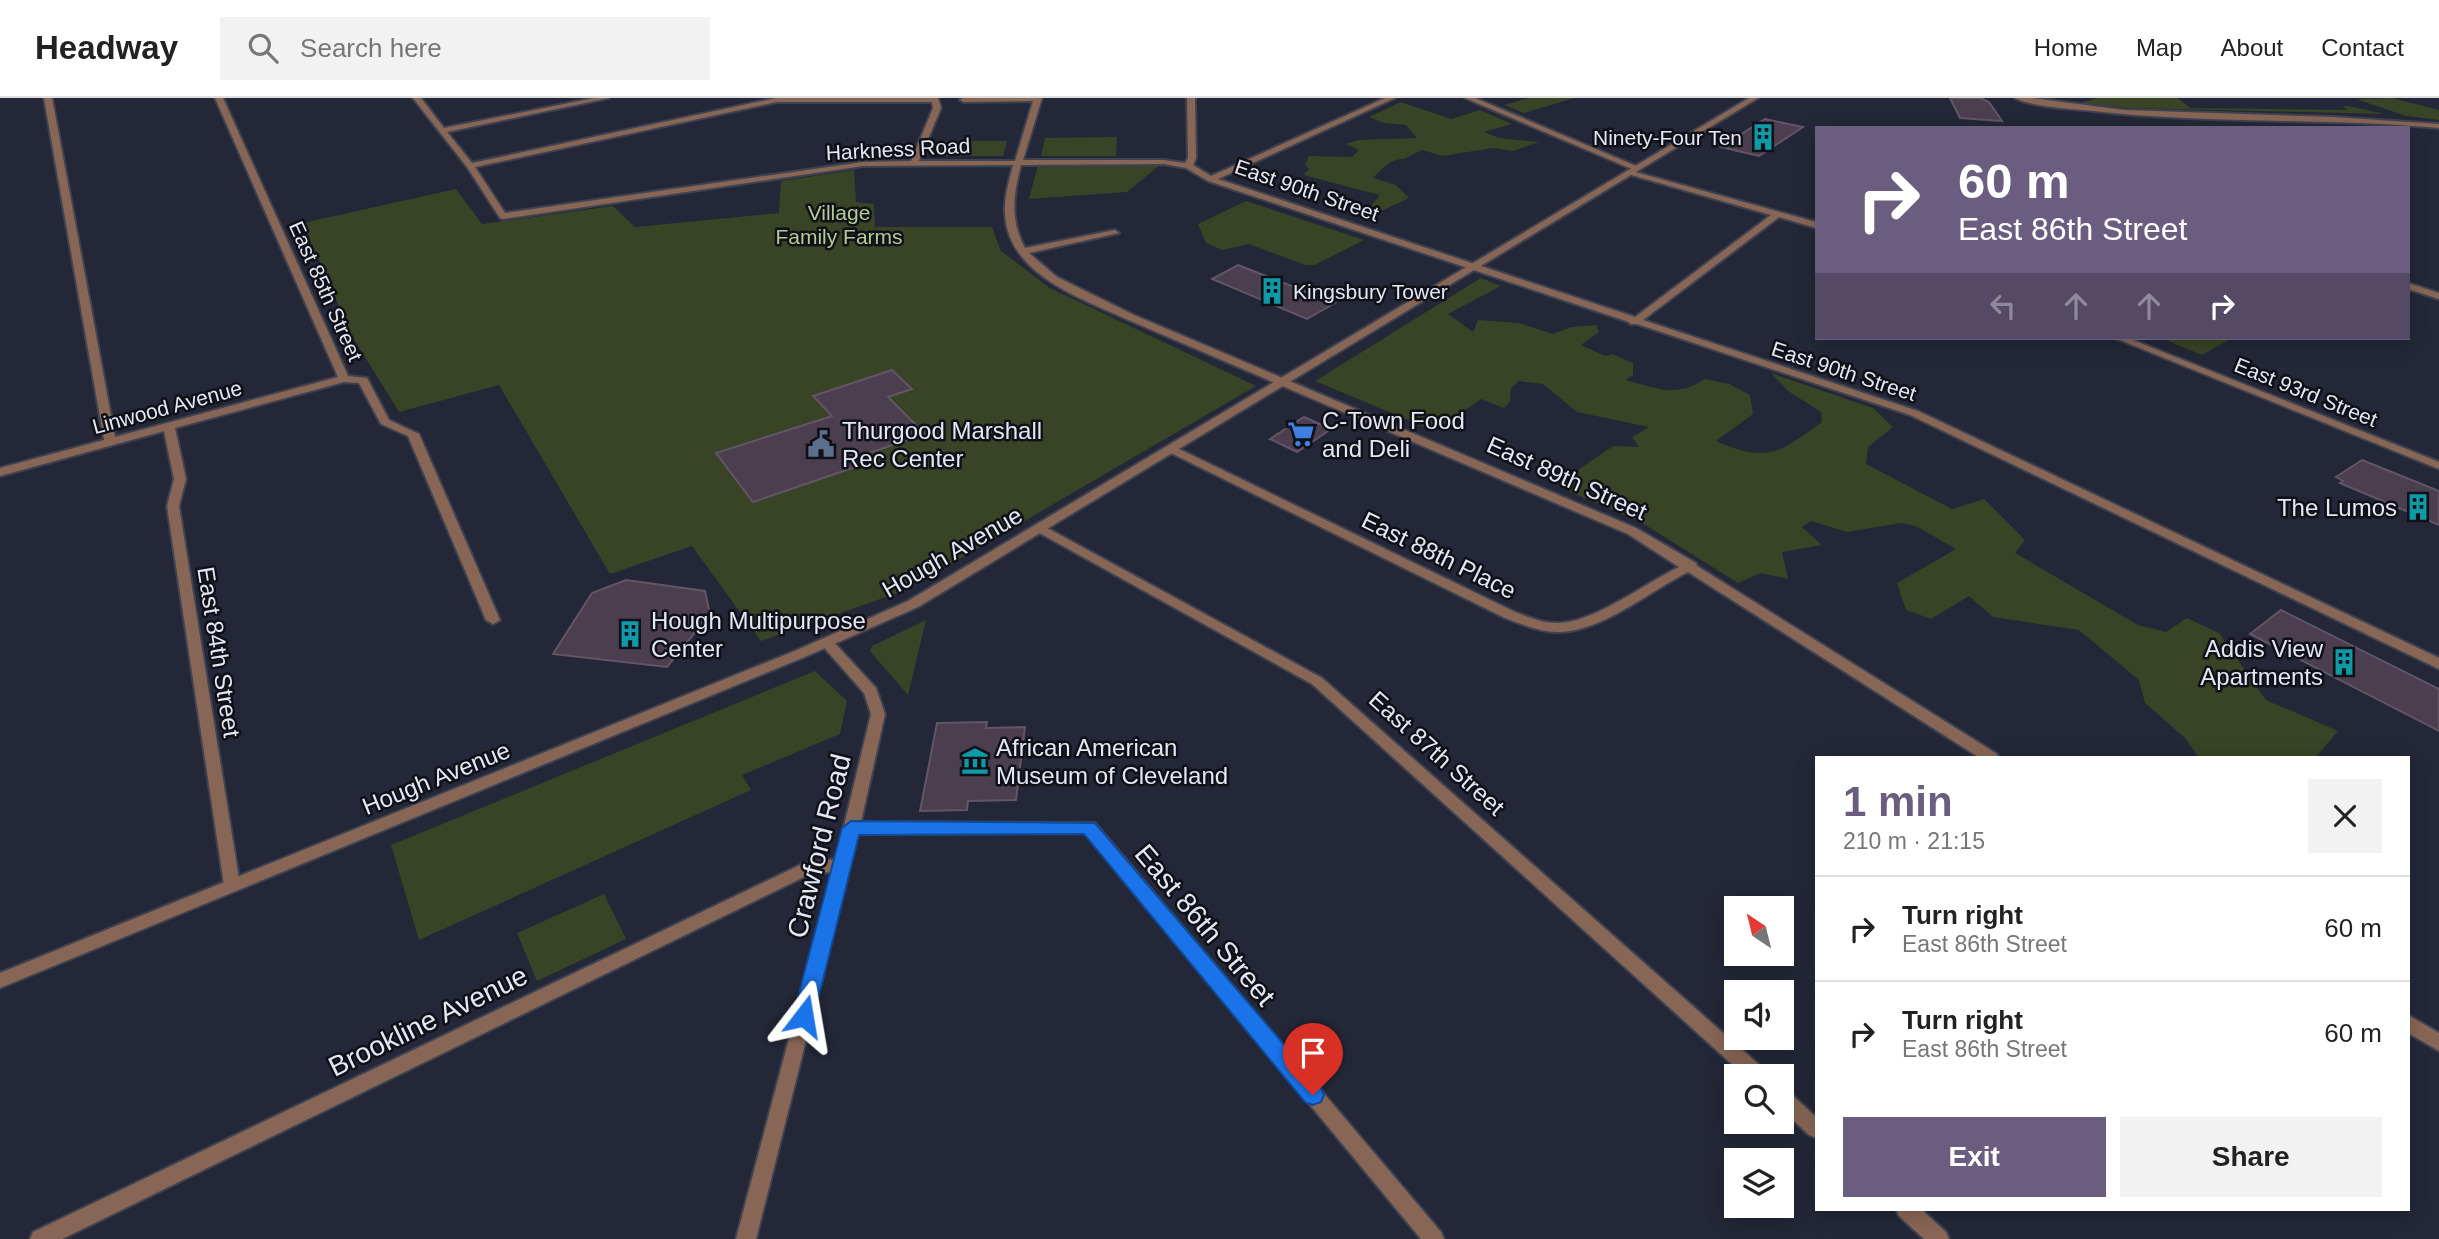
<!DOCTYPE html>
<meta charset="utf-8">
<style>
body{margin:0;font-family:Helvetica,sans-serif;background:#f2f2f2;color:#222;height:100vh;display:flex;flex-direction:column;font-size:26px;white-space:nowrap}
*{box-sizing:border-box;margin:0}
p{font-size:23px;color:#767676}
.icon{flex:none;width:38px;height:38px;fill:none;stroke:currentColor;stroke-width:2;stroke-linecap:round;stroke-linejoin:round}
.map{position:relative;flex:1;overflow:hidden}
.panel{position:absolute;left:1815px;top:658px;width:595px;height:455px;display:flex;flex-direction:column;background:#fff;border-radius:0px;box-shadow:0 4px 18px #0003}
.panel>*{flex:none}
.guide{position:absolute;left:1815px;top:28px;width:595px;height:214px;border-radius:0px;box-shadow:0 4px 18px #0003;background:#6b5d7f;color:#fff;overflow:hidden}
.needle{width:46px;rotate:325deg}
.fabs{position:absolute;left:1724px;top:798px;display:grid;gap:14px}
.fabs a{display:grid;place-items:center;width:70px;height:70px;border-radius:0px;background:#fff;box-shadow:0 4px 18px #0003;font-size:35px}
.pin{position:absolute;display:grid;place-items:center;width:60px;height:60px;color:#fff;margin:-72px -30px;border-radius:50% 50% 50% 0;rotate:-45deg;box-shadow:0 0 7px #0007}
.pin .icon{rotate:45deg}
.me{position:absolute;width:77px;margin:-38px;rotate:14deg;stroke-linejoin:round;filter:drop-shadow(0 0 5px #0008)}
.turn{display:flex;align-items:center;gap:24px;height:147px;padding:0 28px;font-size:32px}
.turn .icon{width:91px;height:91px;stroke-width:2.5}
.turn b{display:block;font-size:49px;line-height:60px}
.lanes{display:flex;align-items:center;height:66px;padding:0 28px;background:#0003;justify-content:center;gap:35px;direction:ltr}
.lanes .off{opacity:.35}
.round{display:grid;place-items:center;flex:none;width:74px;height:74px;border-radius:0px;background:#f2f2f2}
.head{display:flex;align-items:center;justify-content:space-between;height:119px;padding:0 28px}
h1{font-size:42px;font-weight:600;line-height:52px;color:#6b5d7f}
.button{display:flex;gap:14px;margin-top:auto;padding:14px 28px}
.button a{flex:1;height:80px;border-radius:0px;background:#6b5d7f;color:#fff;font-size:28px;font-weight:600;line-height:80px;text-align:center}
.button a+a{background:#f2f2f2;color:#222}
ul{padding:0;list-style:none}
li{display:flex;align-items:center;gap:21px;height:105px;padding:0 28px;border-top:2px solid #e0e0e0}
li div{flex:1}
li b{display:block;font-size:26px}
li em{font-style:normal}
header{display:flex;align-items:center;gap:42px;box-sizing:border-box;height:98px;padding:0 35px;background:#fff;border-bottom:2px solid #e0e0e0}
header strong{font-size:33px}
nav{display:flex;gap:38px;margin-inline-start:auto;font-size:24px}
.search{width:490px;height:63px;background:#f2f2f2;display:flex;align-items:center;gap:18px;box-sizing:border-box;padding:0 24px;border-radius:0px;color:#767676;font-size:26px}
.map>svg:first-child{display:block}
.green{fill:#394325}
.building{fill:#4b3f4f;stroke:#625566;stroke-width:2}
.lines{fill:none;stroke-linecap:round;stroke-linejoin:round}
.minor-casing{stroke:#3e4251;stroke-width:4}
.tertiary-casing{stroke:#3e4251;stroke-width:4}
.minor{fill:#886656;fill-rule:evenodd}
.tertiary{fill:#886656;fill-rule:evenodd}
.route{fill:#1a73e8;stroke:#114b97;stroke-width:2}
.labels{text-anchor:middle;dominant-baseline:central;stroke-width:5;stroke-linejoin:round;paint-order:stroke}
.far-poi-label{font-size:21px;fill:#e5e7f3;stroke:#0f1018;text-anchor:end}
.far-street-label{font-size:21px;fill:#e5e7f3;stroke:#0f1018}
.far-park-label{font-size:21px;fill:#b6cb91;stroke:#0f1018}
.poi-label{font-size:24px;fill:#e5e7f3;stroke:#0f1018;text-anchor:start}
.street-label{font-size:24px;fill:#e5e7f3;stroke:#0f1018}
.near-street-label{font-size:28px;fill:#e5e7f3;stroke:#0f1018}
</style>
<header>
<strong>Headway</strong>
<div class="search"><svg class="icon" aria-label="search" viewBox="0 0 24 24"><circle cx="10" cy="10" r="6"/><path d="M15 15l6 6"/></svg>Search here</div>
<nav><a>Home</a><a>Map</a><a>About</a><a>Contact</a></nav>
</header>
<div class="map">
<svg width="2439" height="1141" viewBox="0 0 2439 1141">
<rect width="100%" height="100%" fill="#232737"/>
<g class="green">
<path d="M1529,0H1574L1524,15L1504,7Z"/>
<path d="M2097,0H2177L2191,10L2348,12L2342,8H2348L2385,16L2129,10L2081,5Z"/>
<path d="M2392,0L2439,12V22L2406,18L2356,1Z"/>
<path d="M1401,4L1451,21L1480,12L1512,26L1484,34L1499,40L1539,44L1513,53L1493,50L1443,58L1422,52L1404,61C1392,60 1381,71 1373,80L1396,87L1409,100L1375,116L1369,110L1380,97L1303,77L1309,71L1305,67L1309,58L1352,59L1359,52L1345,46L1358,42L1417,40L1406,27L1384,25L1369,19Z"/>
<path d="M1117,39L1116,58H1041L1045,40Z"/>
<path d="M939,43H1007L1003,58H934Z"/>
<path d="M1038,67H1160L1127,94L1029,101Z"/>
<path d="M854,72L856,104L874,106L875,129H992L1001,153L1050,190L1256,288L906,492L761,543L692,448L610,476L499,287L399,314L352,238L303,125L456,91L482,126L613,108L635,129L779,115L781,83Z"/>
<path d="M1246,103L1364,142L1315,167H1305L1249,146L1222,152L1206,145L1198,126Z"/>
<path d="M1481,180L1501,188L1448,216L1473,234L1478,222L1519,225L1553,236L1571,229L1596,227L1599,234L1581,247L1605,258L1612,256L1633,265V277L1626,282C1659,291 1674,300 1705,281L1729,286L1750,297L1753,316L1716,343C1768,366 1780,354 1822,324L1821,314L1788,293L1771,275L1873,310L1893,329L1868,349L1866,366L1952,411L1984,401L2025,442L2015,455L2138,527L2166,534L2187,520L2219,535L2266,602L2338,633L2315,660H2199L2185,640L2145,605L2139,582L2079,532L1993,519L1969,498L1931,521L1906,512L1897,485L1956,451L1916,428L1901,425L1847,434L1811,423L1802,429L1822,447L1782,454L1788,481L1761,475L1738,485L1639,423L1570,394L1566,380L1613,348L1639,349L1632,339L1649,329L1577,314L1543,286L1519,283L1511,290L1510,304L1504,310L1481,301L1434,333L1315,283Z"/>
<path d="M2174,240H2232L2202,257L2168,243Z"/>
<path d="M926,522L908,597L870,553L872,548Z"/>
<path d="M815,573L847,603L840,636L742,677L751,692L419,842L391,747Z"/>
<path d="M604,796L626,841L537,883L517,835Z"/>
</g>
<g class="building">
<path d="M1950,0H1980L1989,4L2002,23L1960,20Z"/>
<path d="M1765,21L1803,29L1759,58L1721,49Z"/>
<path d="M1238,167L1335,205L1307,221L1212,181Z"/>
<path d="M892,272L912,291L888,299L925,336L866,356L873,363L753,404L716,355L832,318L813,298Z"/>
<path d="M1304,319L1331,331L1297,354L1270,341Z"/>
<path d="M2362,362L2439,393V427L2340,385L2343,383L2336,379Z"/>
<path d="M626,482L705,493L710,516L667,569L553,556L592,495Z"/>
<path d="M2281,512L2439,591V633L2250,536Z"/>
<path d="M987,624L986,630L1025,629L1016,702L968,703L967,712L920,713L937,625Z"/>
</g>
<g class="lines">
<defs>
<g id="minor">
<path d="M44,0H52L115,339L338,279L215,0H223L348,278L367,280L389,322L419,336L500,522L493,526L486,522L408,338L381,326L359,285L344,284L175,330L186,381L179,408L240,787L238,792L232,794L226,792L224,787L167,408L174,381L164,333L0,378V370L104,342Z"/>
<path d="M413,0H421L444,30L594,0H609L447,34L472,65L776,0H938L941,10L919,63H1015L1033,3L964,4L960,2L963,0H1042L1023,62H1164L1185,65L1188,60L1187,0H1195L1196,60L1193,67L1211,78L1385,0H1395L1218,81L1635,219L1771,117L1628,76V72L1816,124V130L1779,119L1643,222L1918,313L2439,560V571L1910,317L1637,226H1630L1629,224L1208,83L1186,70L1164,66L1021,67C1013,97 1010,123 1025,150L1115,132L1119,135L1029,155L1057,179L1134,217L1636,430L1696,465L1697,468L1997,656L1999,660H1980L1688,474C1650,493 1600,535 1557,534C1540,534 1521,526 1505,520L1167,353V349H1175L1515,514C1528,519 1542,525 1557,525C1592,526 1647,484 1679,469L1628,436L1126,221C1080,200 1008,176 1005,116C1004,100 1009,83 1013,67L863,68L503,121L500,120L467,69ZM777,4H932L933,10L911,63L863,64L505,115L475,69Z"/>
<path d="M1465,0H1475L1641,70L1634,72Z"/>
<path d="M2015,0H2032L2124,12L2334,19L2439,26V30C2324,20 2208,26 2093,13C2074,11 2031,9 2015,0Z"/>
<path d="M2408,185L2439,195V201L2408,191Z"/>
<path d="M2115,240H2128L2439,364V371Z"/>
<path d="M1040,426L1322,580L1765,972L1767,978H1745L1312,586L1036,433L1034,430Z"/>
<path d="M827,541L832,542L876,590L885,616L861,724L1095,725L1441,1134L1444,1141H1421L1085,735L858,736L756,1141H736L833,774L810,776L62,1141H30L33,1134L802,766L836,761L871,616L864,595L820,545Z"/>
<path d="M2408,917L2439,935V953L2408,935Z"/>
<path d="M1782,991L1789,994L1816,1019V1040L1809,1037L1782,1012Z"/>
<path d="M1896,1111H1921L1946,1134L1949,1141H1924L1899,1118Z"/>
</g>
<path id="tertiary" d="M1749,0H1758L918,509L807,558L0,890V875L797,552L908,503Z"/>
</defs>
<use href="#minor" class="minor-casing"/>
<use href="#tertiary" class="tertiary-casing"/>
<use href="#minor" class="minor"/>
<use href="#tertiary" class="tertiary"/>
</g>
<path class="route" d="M851,723L1095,725L1321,990L1324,997L1321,1004L1313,1007L1305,1004L1084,736L859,737L814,918L811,924L804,927L796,924L793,918L842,730Z"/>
<defs>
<symbol id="building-bare" viewBox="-9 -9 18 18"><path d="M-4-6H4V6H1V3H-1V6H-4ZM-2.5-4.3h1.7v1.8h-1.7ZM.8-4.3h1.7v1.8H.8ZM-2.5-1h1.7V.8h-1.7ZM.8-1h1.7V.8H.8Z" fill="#0f9aa8" stroke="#0f1018" stroke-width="2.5" paint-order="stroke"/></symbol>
<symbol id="supermarket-bare" viewBox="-9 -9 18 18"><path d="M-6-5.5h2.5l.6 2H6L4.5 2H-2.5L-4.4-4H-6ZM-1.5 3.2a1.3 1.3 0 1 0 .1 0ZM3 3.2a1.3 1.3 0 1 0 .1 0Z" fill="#3f7fe0" stroke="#0f1018" stroke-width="2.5" paint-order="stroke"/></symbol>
<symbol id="civic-bare" viewBox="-9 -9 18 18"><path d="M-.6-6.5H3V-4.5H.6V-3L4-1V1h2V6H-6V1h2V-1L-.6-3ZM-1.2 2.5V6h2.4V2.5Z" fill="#5c6f8a" stroke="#0f1018" stroke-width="2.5" paint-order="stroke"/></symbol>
<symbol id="museum-bare" viewBox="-9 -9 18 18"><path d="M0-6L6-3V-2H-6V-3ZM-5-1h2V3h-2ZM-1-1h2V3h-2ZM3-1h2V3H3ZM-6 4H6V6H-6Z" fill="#0f9aa8" stroke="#0f1018" stroke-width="2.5" paint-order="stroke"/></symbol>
</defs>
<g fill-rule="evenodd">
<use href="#building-bare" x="1744" y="20" width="38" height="38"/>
<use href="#building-bare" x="1253" y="174" width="38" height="38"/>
<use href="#supermarket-bare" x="1282" y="317" width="38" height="38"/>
<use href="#civic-bare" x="802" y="327" width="38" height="38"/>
<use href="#building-bare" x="2399" y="390" width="38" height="38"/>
<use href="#building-bare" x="611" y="517" width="38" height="38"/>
<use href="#building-bare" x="2325" y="545" width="38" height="38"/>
<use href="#museum-bare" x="956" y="644" width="38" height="38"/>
</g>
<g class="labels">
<g class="far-poi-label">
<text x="1742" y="39">Ninety-Four Ten</text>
<text x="1293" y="193" text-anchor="start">Kingsbury Tower</text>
</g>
<g class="far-street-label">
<text transform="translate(898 51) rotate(-3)">Harkness Road</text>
<text transform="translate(1307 92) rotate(19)">East 90th Street</text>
<text transform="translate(326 193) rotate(66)">East 85th Street</text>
<text transform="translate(1844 273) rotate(18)">East 90th Street</text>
<text transform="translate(2306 294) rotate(22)">East 93rd Street</text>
<text transform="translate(167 309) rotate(-15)">Linwood Avenue</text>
</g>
<g class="far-park-label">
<text x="839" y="114">Village<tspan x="839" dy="24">Family Farms</tspan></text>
</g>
<g class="poi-label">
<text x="1322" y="322">C-Town Food<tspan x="1322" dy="28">and Deli</tspan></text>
<text x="842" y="332">Thurgood Marshall<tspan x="842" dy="28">Rec Center</tspan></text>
<text x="2397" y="409" text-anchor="end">The Lumos</text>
<text x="651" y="522">Hough Multipurpose<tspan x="651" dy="28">Center</tspan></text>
<text x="2323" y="550" text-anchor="end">Addis View<tspan x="2323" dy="28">Apartments</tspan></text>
<text x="996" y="649">African American<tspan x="996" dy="28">Museum of Cleveland</tspan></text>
</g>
<g class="street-label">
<text transform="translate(1567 380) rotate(24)">East 89th Street</text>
<text transform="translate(952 454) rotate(-30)">Hough Avenue</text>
<text transform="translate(1439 457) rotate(26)">East 88th Place</text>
<text transform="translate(219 554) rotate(81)">East 84th Street</text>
<text transform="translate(1437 655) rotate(42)">East 87th Street</text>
<text transform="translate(436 680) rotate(-22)">Hough Avenue</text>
</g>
<g class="near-street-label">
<text transform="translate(819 748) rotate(-76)">Crawford Road</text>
<text transform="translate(1205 827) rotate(50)">East 86th Street</text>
<text transform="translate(428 923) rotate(-26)">Brookline Avenue</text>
</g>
</g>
</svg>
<div class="fabs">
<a><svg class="needle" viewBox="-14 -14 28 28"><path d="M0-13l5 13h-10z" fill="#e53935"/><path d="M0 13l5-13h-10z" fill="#767676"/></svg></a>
<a><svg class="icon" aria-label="sound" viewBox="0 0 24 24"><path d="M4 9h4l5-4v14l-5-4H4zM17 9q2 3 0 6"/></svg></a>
<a><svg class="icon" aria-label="search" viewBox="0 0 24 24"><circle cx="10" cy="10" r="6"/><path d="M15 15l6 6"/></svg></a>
<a><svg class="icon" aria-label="layers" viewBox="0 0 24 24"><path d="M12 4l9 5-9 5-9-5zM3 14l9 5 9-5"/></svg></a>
</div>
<div class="pin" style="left:1313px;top:997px;background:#d93025"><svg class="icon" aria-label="arrive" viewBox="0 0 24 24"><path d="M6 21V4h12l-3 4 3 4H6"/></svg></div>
<svg class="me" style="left:804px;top:918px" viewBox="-20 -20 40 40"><path d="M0-17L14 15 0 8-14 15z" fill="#1a73e8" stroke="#fff" stroke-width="4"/></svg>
<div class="guide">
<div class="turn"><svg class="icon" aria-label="right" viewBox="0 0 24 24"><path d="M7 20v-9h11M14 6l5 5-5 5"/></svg><div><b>60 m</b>East 86th Street</div></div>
<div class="lanes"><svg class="icon off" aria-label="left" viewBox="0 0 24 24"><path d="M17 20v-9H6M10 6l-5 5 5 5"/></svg><svg class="icon off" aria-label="ahead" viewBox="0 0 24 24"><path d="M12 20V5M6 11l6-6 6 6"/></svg><svg class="icon off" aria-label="ahead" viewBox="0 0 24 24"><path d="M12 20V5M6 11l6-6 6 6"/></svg><svg class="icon" aria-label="right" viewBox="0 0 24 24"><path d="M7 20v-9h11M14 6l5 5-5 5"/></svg></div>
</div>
<section class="panel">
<div class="head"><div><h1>1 min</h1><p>210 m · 21:15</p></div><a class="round"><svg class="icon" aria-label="close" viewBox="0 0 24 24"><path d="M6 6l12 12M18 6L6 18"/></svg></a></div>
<ul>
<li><svg class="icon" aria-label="right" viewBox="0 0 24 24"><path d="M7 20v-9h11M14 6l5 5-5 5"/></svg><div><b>Turn right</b><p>East 86th Street</p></div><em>60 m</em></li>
<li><svg class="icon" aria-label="right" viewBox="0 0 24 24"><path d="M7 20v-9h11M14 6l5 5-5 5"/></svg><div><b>Turn right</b><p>East 86th Street</p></div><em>60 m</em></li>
</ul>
<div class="button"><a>Exit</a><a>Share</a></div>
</section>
</div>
